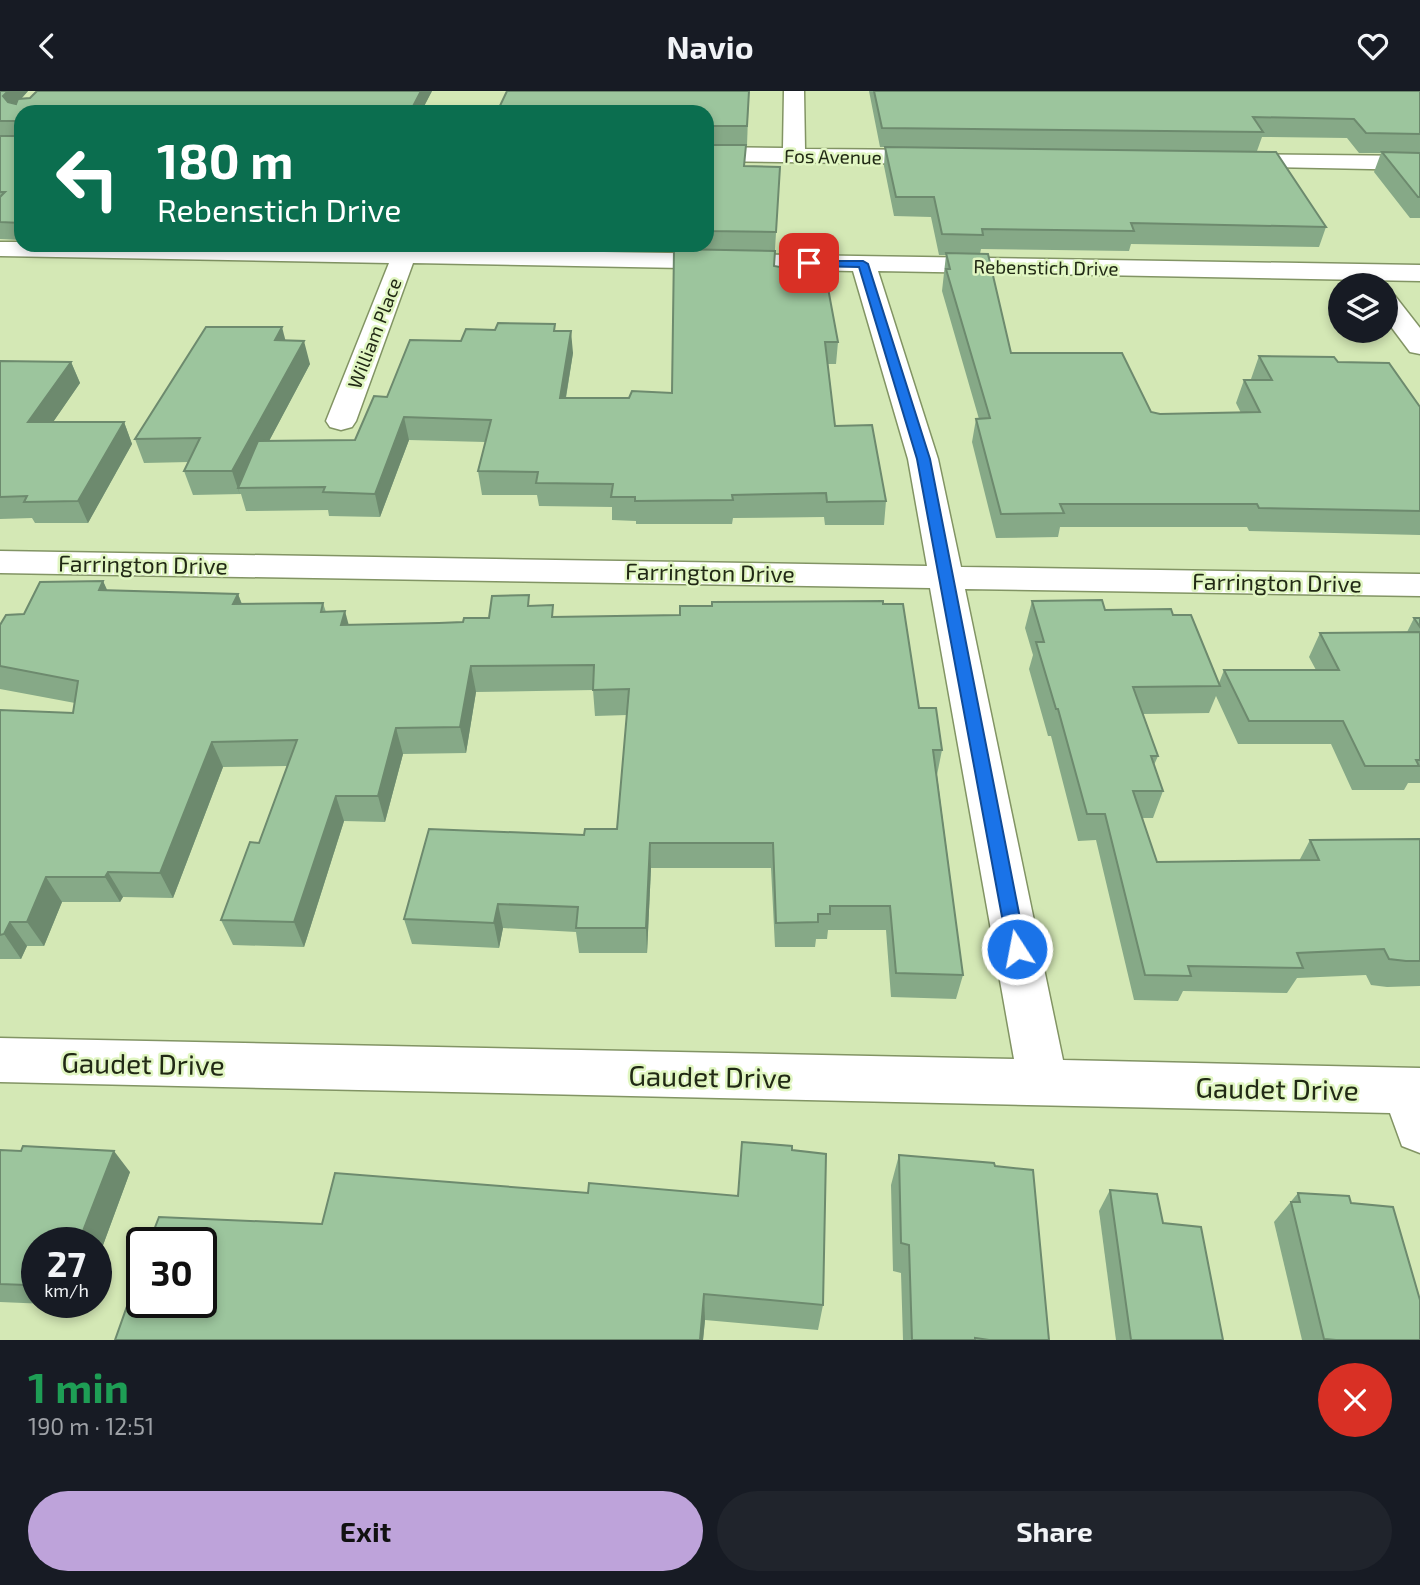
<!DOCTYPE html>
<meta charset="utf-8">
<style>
body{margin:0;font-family:"Exo 2",sans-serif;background:#20242c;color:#f1f3f6;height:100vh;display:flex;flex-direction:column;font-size:26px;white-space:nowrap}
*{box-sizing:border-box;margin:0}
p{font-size:23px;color:#9ea1a6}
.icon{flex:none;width:38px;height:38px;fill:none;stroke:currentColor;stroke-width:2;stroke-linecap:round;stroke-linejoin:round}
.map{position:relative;height:1249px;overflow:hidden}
.details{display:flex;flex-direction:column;background:#171b24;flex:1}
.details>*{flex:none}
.banner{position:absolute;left:14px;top:14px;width:700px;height:147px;border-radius:21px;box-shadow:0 4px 10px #0003;background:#0b6e4f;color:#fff;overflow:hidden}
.tools{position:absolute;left:1328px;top:182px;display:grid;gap:14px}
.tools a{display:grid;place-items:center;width:70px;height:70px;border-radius:50%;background:#171b24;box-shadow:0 4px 10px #0003;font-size:35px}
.speed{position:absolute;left:21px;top:1136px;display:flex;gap:14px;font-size:35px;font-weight:700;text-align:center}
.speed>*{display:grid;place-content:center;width:91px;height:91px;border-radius:50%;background:#171b24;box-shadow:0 4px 10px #0003;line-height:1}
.speed small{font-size:18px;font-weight:400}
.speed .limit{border:4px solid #111;border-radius:10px;background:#fff;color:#111}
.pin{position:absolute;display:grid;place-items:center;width:60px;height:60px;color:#fff;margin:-30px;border-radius:14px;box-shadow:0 4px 10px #0006}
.me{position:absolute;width:77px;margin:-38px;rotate:349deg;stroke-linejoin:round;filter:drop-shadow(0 0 5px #0008)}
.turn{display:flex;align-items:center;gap:24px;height:147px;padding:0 28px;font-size:32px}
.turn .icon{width:91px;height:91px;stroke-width:2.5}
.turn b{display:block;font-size:49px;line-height:60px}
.round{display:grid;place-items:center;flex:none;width:74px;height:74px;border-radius:37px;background:#20242c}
.summary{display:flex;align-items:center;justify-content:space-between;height:119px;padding:0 28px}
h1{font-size:42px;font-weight:700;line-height:52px;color:#1e9e55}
.button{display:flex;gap:14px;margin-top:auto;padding:14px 28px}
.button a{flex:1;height:80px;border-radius:42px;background:#bea3da;color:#111;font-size:28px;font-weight:700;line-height:80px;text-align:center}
.button a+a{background:#20242c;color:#f1f3f6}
header{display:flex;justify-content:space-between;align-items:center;height:91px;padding:0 28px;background:#171b24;font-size:32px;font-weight:700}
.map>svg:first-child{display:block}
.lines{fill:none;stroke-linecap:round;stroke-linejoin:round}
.minor-casing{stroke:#829464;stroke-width:3}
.minor{fill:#fff;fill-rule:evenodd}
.wall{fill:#86a987}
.shaded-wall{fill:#6d8a6e}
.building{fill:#9cc59d;stroke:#6d8a6e;stroke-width:2}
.route{fill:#1a73e8;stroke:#114b97;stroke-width:2}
.labels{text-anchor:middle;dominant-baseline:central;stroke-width:5;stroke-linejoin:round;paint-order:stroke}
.far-street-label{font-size:19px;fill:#212915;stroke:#e1f6c2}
.street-label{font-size:23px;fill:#212915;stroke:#e1f6c2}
.near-street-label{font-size:28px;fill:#212915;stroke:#e1f6c2}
</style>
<header><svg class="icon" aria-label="back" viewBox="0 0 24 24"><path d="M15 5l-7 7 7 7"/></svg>Navio<svg class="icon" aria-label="heart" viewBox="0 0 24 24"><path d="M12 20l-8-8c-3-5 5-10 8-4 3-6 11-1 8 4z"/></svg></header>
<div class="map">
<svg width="1420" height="1249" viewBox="0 0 1420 1249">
<rect width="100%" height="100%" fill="#d4e8b5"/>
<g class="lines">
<defs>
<g id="minor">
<path d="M784,0H804L805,58L936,59L944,61L947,66L944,71L936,73L707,70V56L783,57Z"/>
<path d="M1231,63L1420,65V79L1223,75L1220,70L1223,65Z"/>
<path d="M0,151H21V154L394,157L396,154H420L419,158L1420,174V190L878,180L938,368L961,476L1420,483V505L965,498L1063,969L1420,977V1062L1402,1055L1390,1022L0,991V947L1014,968L930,497L0,482V460L927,475L908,368L853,180L413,172L356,330L352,336L341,339L330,336L326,330L389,172L0,165Z"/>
<path d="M1386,203L1395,205L1420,237V263L1410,261L1386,229Z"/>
</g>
</defs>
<use href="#minor" class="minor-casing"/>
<use href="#minor" class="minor"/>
</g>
<g class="wall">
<path d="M0,0H28L22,7L432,0L421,21H21V149L0,148Z"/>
<path d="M749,0L747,54L707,53V21Z"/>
<path d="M869,0H1420V127H1410L1374,81L1381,62H1359L1347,47L1262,46L1257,60L1326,136L1319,156L1131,153L1129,160L981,158L980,163L1011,262L1151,321L1160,323L1241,322L1236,312L1244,289H1252L1251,288L1259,265L1338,271L1420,316V444L1249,440L1247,436H1060L1058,446L996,447L972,351L976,328H979L942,200L946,164H939L931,126L894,125L884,75L885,56H880Z"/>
<path d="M707,54L745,75L780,76L774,175L838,251L836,273H828L835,335L886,410L884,434H825L824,426L733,427L732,433H636V430L612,429V416L539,415L537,404H482L478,380L485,351L409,349L380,426L329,425L328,419L246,420L241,403L193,404L184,380L189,371L144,372L135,348L285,249L310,273L269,350L355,349L387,306L461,250L556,240L573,262L566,307H629L672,302L674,154H707Z"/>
<path d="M0,270L71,271L80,292L53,331H124L132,353L88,432H35L32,427L0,428Z"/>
<path d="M103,490L107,500L238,503L242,513L323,512L326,521L349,534L439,532L463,531L489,527L530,515L554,526L680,524L883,513L919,617L942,659L937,684L963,884L956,908L891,906L886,839H828L827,848H816L815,856H775L771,777H651L647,862H579L576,841L503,837L499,857L412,853L404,828L584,744L617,738L627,624L595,625L593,599L476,601L466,662L403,663L385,731L344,730L304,856L233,854L221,829L259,752L287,675L223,676L173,807L123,806L120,811H62L44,855H27L21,868H0V619L73,622L75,612L0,598V534Z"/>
<path d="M1032,510L1105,519L1173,524L1219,592L1224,579H1316L1309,566L1320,542L1407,541L1414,527H1420V692H1408L1404,699H1352L1331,653H1238L1216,605L1209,622L1143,623L1158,665L1154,674L1163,700L1153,727H1142L1157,771L1299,770L1310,749L1420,748V895L1387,896L1371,894L1366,884L1297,887L1287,902L1183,900L1178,910L1134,909L1096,749L1078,750L1051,645H1048L1029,578L1033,564L1025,537Z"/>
<path d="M0,1059L21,1060L130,1081L99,1165H96V1152H37V1211H48L47,1213L0,1211Z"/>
<path d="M792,1059L823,1214L818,1239L705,1229L703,1249H115L322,1133L588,1102L738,1105Z"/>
<path d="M899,1064L1049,1249H903L901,1182L893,1180L891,1094Z"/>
<path d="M1110,1099L1163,1132L1223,1249H1116L1099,1120Z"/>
<path d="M1298,1102L1351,1112L1420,1249H1302L1274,1131Z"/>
</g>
<g class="shaded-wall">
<path d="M8,0H28L9,21L3,5Z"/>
<path d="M421,0H432L421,21H410Z"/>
<path d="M282,236L288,259L275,249Z"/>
<path d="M571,240L573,262L562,329L560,307Z"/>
<path d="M304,250L310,273L244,397H238L240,404L232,380Z"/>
<path d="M71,271L80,292L38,353L28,331Z"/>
<path d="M404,326L409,349L380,426L375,403Z"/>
<path d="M124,331L132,353L88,432L78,410Z"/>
<path d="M103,490L115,516L99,499Z"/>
<path d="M238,503L247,528L233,513Z"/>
<path d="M345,520L352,546L341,534Z"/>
<path d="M471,575L476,601L466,662L460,636Z"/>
<path d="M396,637L403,663L385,731L378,705Z"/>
<path d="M212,651L223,676L173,807L160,782Z"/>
<path d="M336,705L344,730L304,856L294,831Z"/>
<path d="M650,752L651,777L647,862L646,837Z"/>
<path d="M108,781L123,806L120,811L105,786Z"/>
<path d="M46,786L62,811L44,855L27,831Z"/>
<path d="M498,813L503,837L499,857L494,832Z"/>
<path d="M10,831L27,855L21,868L4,843Z"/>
<path d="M114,1060L130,1081L99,1165L96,1162V1152H87L81,1145Z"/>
<path d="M47,1145L54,1152H44Z"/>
<path d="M37,1170V1204L26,1194Z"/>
<path d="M704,1203L705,1229L703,1249H700Z"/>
</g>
<g class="building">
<path d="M0,0H8L3,5L8,11L16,13L18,8L30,7L37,0H421L410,21H21V132L0,131V106L5,101H0V45H16L17,30H0Z"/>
<path d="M507,0H749L747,35H707V21H497Z"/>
<path d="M874,0H1420V43L1366,42L1354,28L1253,26L1263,41L882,37Z"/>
<path d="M707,54H746L744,75L780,76L776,141L707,140Z"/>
<path d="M885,56L1276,61L1326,136L1131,132L1134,140L982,138L983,144L942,143L934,106H896Z"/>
<path d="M1382,61L1420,62V106H1418Z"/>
<path d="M674,158L775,160L774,175L808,181H825L838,251H825L835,335L872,334L886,410L827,411L826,402L732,404L733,409L635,410V406H611L613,393L536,392L538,381L478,380L491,329L404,326L375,403L323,401L325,396L238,397L258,350L355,349L374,305L387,306L410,249L461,250L466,238L495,239L498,232L555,233L554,240H571L560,307H629L632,300L672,302Z"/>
<path d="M946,162L988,163L1011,262H1122L1151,321L1160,323L1260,321L1244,289H1272L1259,265L1334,266L1338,271L1389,272L1420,316V420L1259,417L1257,413H1060L1064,422L1001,423L976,328L990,327L946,178H950Z"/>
<path d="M206,236H282L275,249L304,250L232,380H184L200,347L135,348Z"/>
<path d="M0,270L71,271L28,331H124L78,410L24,411L27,405L0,406Z"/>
<path d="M103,490L99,499L238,503L233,513L323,512L321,521L345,520L341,534L439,532L463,531L464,527H489L492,505L529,504L528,515L553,514L552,526L680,524V515H712V511L883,510V513H903L919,617H936L942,659H933L963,884L896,882L890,815H830V823H818V831L776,832L773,752H650L646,837H576L578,816L498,813L494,832L404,828L429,738L584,744L585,738H617L629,598L593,599L594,574L471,575L460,636L396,637L378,705H336L294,831L221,829L250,751L259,752L297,649L212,651L160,782L108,781L105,786H46L27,831H10L4,843L0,844V619L73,622L78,590L0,575V534L6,524L24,523L40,491Z"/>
<path d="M1102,509L1105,519L1171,518L1173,524H1191L1220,595L1133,596L1158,665H1151L1163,700H1133L1157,771L1319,769L1310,749L1420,748V870H1406L1389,868L1384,858L1297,862L1303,877L1188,875L1191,885L1145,884L1105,723H1087L1058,618H1056L1036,551H1044L1032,510Z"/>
<path d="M1414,527H1420V536Z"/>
<path d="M1420,541V669H1416L1419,675H1365L1343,630H1249L1224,579H1339L1320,542Z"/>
<path d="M742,1051L792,1055V1059L826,1063L823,1214L704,1203L700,1249H115L142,1173V1211H201V1152H149L159,1126L322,1133L335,1082L588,1102L589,1092L738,1105Z"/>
<path d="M23,1055L114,1060L81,1145H47L44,1152H37V1170L26,1194L0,1193V1059L21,1060Z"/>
<path d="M899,1064L994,1072L995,1075L1033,1079L1049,1249H989L975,1247V1249H912L909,1154L901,1152Z"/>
<path d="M1110,1099L1157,1103L1163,1132L1201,1136L1223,1249H1131Z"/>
<path d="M1298,1102L1349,1105L1351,1112L1393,1116L1420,1209V1249H1336L1324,1248L1291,1111H1300Z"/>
</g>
<path class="route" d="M806,170H863L868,173L930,368L1026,858L1024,864L1017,866L1010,864L1008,858L917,368L859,176L809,175L804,172Z"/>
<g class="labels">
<g class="far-street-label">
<text transform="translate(833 65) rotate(1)">Fos Avenue</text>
<text transform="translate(1046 176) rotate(1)">Rebenstich Drive</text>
<text transform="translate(374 242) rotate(-69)">William Place</text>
</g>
<g class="street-label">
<text transform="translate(143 473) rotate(1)">Farrington Drive</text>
<text transform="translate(710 481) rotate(1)">Farrington Drive</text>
<text transform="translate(1277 491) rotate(1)">Farrington Drive</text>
</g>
<g class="near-street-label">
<text transform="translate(143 972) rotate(1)">Gaudet Drive</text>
<text transform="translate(710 985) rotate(1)">Gaudet Drive</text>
<text transform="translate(1277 997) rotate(1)">Gaudet Drive</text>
</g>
</g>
</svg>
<div class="tools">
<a><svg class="icon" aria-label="layers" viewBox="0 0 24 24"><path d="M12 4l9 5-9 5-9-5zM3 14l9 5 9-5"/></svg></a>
</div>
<div class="speed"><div>27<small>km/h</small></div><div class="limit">30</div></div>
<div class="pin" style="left:809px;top:172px;background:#d93025"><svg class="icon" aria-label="arrive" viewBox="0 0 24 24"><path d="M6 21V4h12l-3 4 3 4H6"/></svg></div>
<svg class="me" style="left:1017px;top:858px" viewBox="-20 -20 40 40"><circle r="17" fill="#1a73e8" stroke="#fff" stroke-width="3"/><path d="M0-11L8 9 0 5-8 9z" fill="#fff"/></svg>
<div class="banner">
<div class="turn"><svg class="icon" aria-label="left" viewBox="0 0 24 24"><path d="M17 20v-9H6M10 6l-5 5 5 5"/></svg><div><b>180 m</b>Rebenstich Drive</div></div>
</div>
</div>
<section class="details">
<div class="summary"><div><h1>1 min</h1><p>190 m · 12:51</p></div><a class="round" style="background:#d93025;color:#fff"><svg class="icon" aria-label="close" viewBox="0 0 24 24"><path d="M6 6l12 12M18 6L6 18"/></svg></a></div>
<div class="button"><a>Exit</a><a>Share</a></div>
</section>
